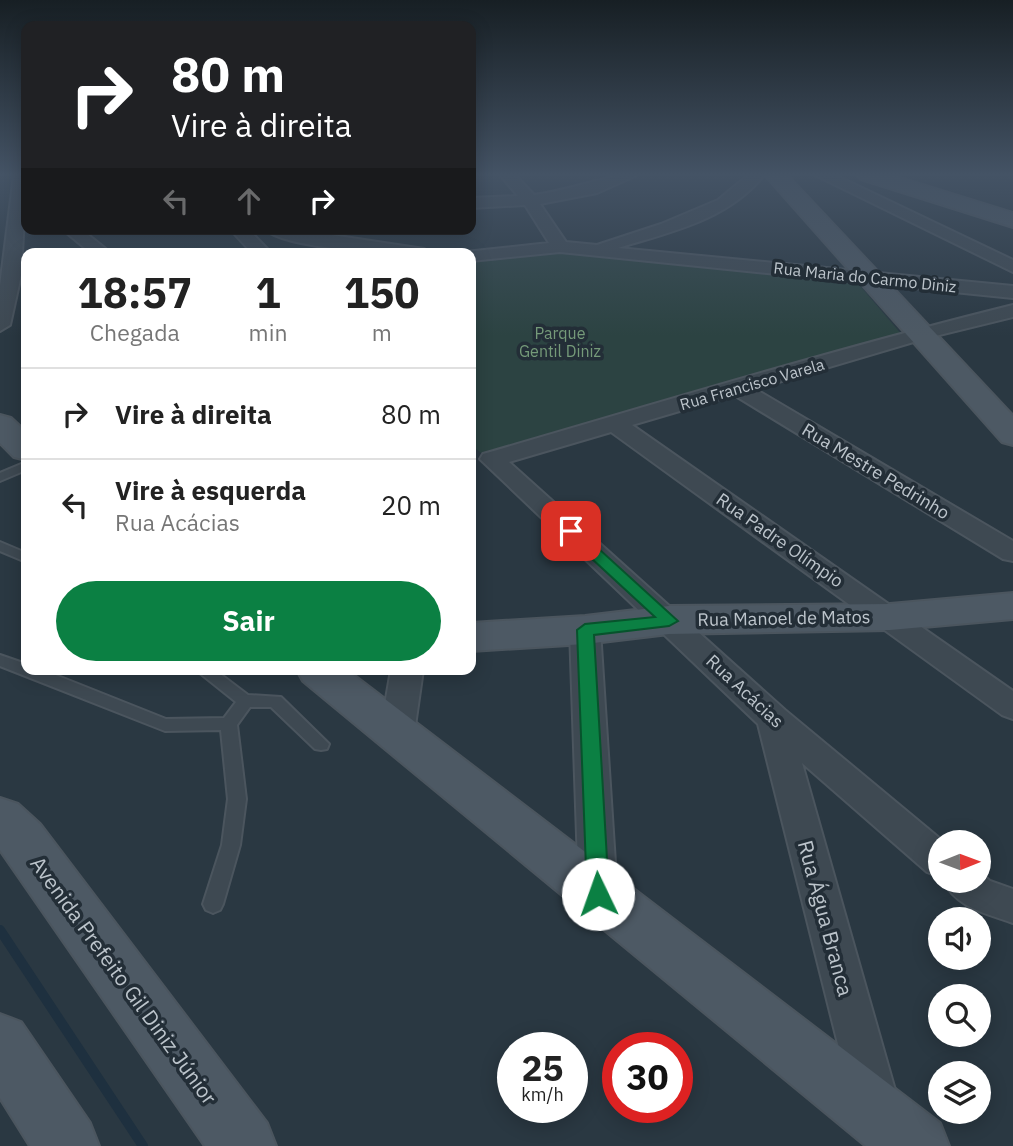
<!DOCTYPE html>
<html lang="pt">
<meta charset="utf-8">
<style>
body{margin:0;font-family:"IBM Plex Sans",sans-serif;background:#f6f6f6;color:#222;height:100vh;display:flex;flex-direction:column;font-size:26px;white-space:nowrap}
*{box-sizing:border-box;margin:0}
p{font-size:23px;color:#767676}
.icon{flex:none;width:38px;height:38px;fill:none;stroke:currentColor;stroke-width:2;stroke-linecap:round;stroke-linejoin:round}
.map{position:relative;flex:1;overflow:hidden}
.details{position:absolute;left:21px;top:248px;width:455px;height:427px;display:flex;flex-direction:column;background:#fff;border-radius:14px;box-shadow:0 4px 18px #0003}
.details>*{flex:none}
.guide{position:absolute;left:21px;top:21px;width:455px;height:214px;border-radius:14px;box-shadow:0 4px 18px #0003;background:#202124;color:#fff;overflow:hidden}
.needle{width:46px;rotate:89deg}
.fabs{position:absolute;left:928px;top:830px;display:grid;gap:14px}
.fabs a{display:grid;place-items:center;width:63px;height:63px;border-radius:50%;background:#fff;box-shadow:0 4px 18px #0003;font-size:35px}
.speed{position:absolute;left:497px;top:1032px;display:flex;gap:14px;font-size:35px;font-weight:700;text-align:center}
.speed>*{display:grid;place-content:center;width:91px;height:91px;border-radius:50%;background:#fff;box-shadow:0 4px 18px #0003;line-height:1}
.speed small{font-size:18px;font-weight:400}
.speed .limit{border:10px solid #d22;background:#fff;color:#111}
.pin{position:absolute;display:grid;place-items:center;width:60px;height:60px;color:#fff;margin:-30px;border-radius:14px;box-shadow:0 4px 10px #0006}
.me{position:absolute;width:77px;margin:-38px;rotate:357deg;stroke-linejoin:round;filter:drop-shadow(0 0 5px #0008)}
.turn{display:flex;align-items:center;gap:24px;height:147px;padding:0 35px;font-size:32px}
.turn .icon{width:91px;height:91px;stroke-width:2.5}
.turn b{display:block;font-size:49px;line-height:60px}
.lanes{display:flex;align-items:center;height:66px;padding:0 35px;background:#0003;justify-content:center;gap:35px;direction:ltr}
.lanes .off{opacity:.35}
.eta{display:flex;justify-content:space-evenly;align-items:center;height:119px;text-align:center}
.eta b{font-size:42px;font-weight:800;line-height:49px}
.action{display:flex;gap:14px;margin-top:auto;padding:14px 35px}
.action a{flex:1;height:80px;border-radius:42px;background:#0b8043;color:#fff;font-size:28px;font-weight:800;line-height:80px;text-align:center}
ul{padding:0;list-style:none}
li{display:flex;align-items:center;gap:21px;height:91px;padding:0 35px;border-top:2px solid #e0e0e0}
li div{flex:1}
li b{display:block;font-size:26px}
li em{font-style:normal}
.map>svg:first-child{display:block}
.green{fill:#2c4342}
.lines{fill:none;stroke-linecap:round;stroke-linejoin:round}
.stream{stroke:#1e303f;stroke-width:10}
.lane-casing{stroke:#4b555e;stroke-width:4}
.street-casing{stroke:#4b555e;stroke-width:4}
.secondary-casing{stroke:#4b555e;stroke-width:4}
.lane{fill:#3e4952;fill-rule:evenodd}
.street{fill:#3e4952;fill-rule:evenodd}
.secondary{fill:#4d5964;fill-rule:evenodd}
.route{fill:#0b8043;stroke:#07532c;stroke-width:2}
.labels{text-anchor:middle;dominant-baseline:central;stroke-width:7;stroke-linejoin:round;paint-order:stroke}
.far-street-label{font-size:16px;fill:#bcc4cb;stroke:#232e37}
.far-park-label{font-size:16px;fill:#759a79;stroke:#232e37}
.street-label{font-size:18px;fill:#bcc4cb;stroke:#232e37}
.near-street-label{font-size:21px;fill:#bcc4cb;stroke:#232e37}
</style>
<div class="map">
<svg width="1013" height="1146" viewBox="0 0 1013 1146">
<rect width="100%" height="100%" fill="#2a3842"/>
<path class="green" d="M557,252L855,280L903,336L485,456L471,445V260Z"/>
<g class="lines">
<path class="stream" d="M0,930L143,1146"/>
<defs>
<g id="lane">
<path d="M26,462V470L0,481V473Z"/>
<path d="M0,542L26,553V562L0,551Z"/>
<path d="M0,655L26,664V670H43L166,719L224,718L236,702L196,670H215L248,695L281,697L329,744L327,749L321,750L315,749L271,707H250L237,725L246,799L240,845L223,904L220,910L213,913L206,910L203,904L222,845L228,799L221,730L165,731L0,666Z"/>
</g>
<g id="street">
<path d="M14,175H26L21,275L10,325L0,331V286Z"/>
<path d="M500,175H515L534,195C569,191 603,175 637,175L597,193L540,204L566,242L597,245L661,224L718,200L748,175H764C728,220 670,232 618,248L1013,286V298L560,252L471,261V254L465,252L549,243L525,205L471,208V198L518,196Z"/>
<path d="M815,175H835L1013,260V272Z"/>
<path d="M62,229H81L112,254H92Z"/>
<path d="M230,229H248L272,254H253Z"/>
<path d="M265,229H292L424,249L433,254C401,254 286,250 265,229Z"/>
<path d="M1013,305V317L927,338L755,389L1013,541V561L1003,559L734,395L632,425L1013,691V719L1002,715L611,432L509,462L785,710L944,842H940V877L927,872L802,763L899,1104L892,1120L876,1127L860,1120L853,1104L758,724L480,459L483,454C659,403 835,349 1013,305Z"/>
<path d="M585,620L596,623L600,630L617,894L612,906L598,911L584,906L579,894L570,630L574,623Z"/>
<path d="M391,670H423L414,733L409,742L397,745L385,742L380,733Z"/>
<path d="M978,871L990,881L1013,889V923C986,913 956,908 943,880H978Z"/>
</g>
<g id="secondary">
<path d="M765,175H787L1013,416V445L1002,442Z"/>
<path d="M858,175H890L1013,213V227L861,179Z"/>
<path d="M0,415L11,418L26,432V460L14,457L0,443Z"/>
<path d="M1013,593V619L890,630L669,634L585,644L471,651V623L585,616L669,606L890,604Z"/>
<path d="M297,670H347L940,1123L949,1146H866L303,681Z"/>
<path d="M0,798L18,804L40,824L267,1123L276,1146H205L0,850Z"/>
<path d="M0,1014L21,1022L90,1123L99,1146H30L0,1098Z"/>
</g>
</defs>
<use href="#lane" class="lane-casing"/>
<use href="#street" class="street-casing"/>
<use href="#secondary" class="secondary-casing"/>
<use href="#lane" class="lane"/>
<use href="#street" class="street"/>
<use href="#secondary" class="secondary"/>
</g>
<linearGradient id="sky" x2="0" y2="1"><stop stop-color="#171f24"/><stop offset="0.52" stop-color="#445365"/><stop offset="1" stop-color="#445365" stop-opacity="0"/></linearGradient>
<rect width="1013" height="336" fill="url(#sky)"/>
<path class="route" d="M571,526L576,528L678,621L669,626L594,635L609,894L605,900L598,903L590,900L587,894L577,630L585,624L655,617L565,534V528Z"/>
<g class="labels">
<g class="far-street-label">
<text transform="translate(865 277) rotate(6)">Rua Maria do Carmo Diniz</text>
<text transform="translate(752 384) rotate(-16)">Rua Francisco Varela</text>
</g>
<g class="far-park-label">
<text x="560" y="333">Parque<tspan x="560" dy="18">Gentil Diniz</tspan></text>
</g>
<g class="street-label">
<text transform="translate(876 471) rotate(31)">Rua Mestre Pedrinho</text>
<text transform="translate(780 540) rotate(35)">Rua Padre Olímpio</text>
<text transform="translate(784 618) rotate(-1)">Rua Manoel de Matos</text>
<text transform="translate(745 691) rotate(43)">Rua Acácias</text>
</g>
<g class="near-street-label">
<text transform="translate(826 918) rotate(75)">Rua Água Branca</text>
<text transform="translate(124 980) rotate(54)">Avenida Prefeito Gil Diniz Júnior</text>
</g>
</g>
</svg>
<div class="fabs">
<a><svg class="needle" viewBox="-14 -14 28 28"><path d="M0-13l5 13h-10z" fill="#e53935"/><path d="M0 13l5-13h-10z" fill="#767676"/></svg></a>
<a><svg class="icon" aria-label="sound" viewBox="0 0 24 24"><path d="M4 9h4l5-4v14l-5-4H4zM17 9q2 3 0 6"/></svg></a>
<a><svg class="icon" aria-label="search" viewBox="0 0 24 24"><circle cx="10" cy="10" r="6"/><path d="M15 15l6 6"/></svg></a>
<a><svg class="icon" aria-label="layers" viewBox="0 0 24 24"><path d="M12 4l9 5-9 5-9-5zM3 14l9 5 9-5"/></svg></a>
</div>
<div class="speed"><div>25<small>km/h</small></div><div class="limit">30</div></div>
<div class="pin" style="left:571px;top:531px;background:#d93025"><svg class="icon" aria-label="arrive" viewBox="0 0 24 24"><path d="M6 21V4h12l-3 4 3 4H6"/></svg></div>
<svg class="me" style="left:598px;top:894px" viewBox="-20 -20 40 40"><circle r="19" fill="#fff"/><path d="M0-13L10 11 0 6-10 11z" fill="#0b8043"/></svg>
<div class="guide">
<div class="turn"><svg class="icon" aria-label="right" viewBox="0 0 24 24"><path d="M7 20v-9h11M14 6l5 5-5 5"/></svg><div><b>80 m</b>Vire à direita</div></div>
<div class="lanes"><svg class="icon off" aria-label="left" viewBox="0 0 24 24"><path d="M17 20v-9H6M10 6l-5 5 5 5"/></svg><svg class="icon off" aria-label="ahead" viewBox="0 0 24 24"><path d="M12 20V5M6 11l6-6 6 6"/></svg><svg class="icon" aria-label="right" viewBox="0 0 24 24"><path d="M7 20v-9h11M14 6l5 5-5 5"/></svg></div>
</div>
<section class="details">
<div class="eta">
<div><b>18:57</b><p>Chegada</p></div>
<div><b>1</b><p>min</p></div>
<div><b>150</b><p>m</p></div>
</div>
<ul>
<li><svg class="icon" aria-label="right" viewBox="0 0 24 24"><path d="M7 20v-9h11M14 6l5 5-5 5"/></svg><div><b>Vire à direita</b></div><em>80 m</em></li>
<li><svg class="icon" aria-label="left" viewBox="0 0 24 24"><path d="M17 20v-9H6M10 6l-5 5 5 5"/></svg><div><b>Vire à esquerda</b><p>Rua Acácias</p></div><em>20 m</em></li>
</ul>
<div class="action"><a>Sair</a></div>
</section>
</div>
